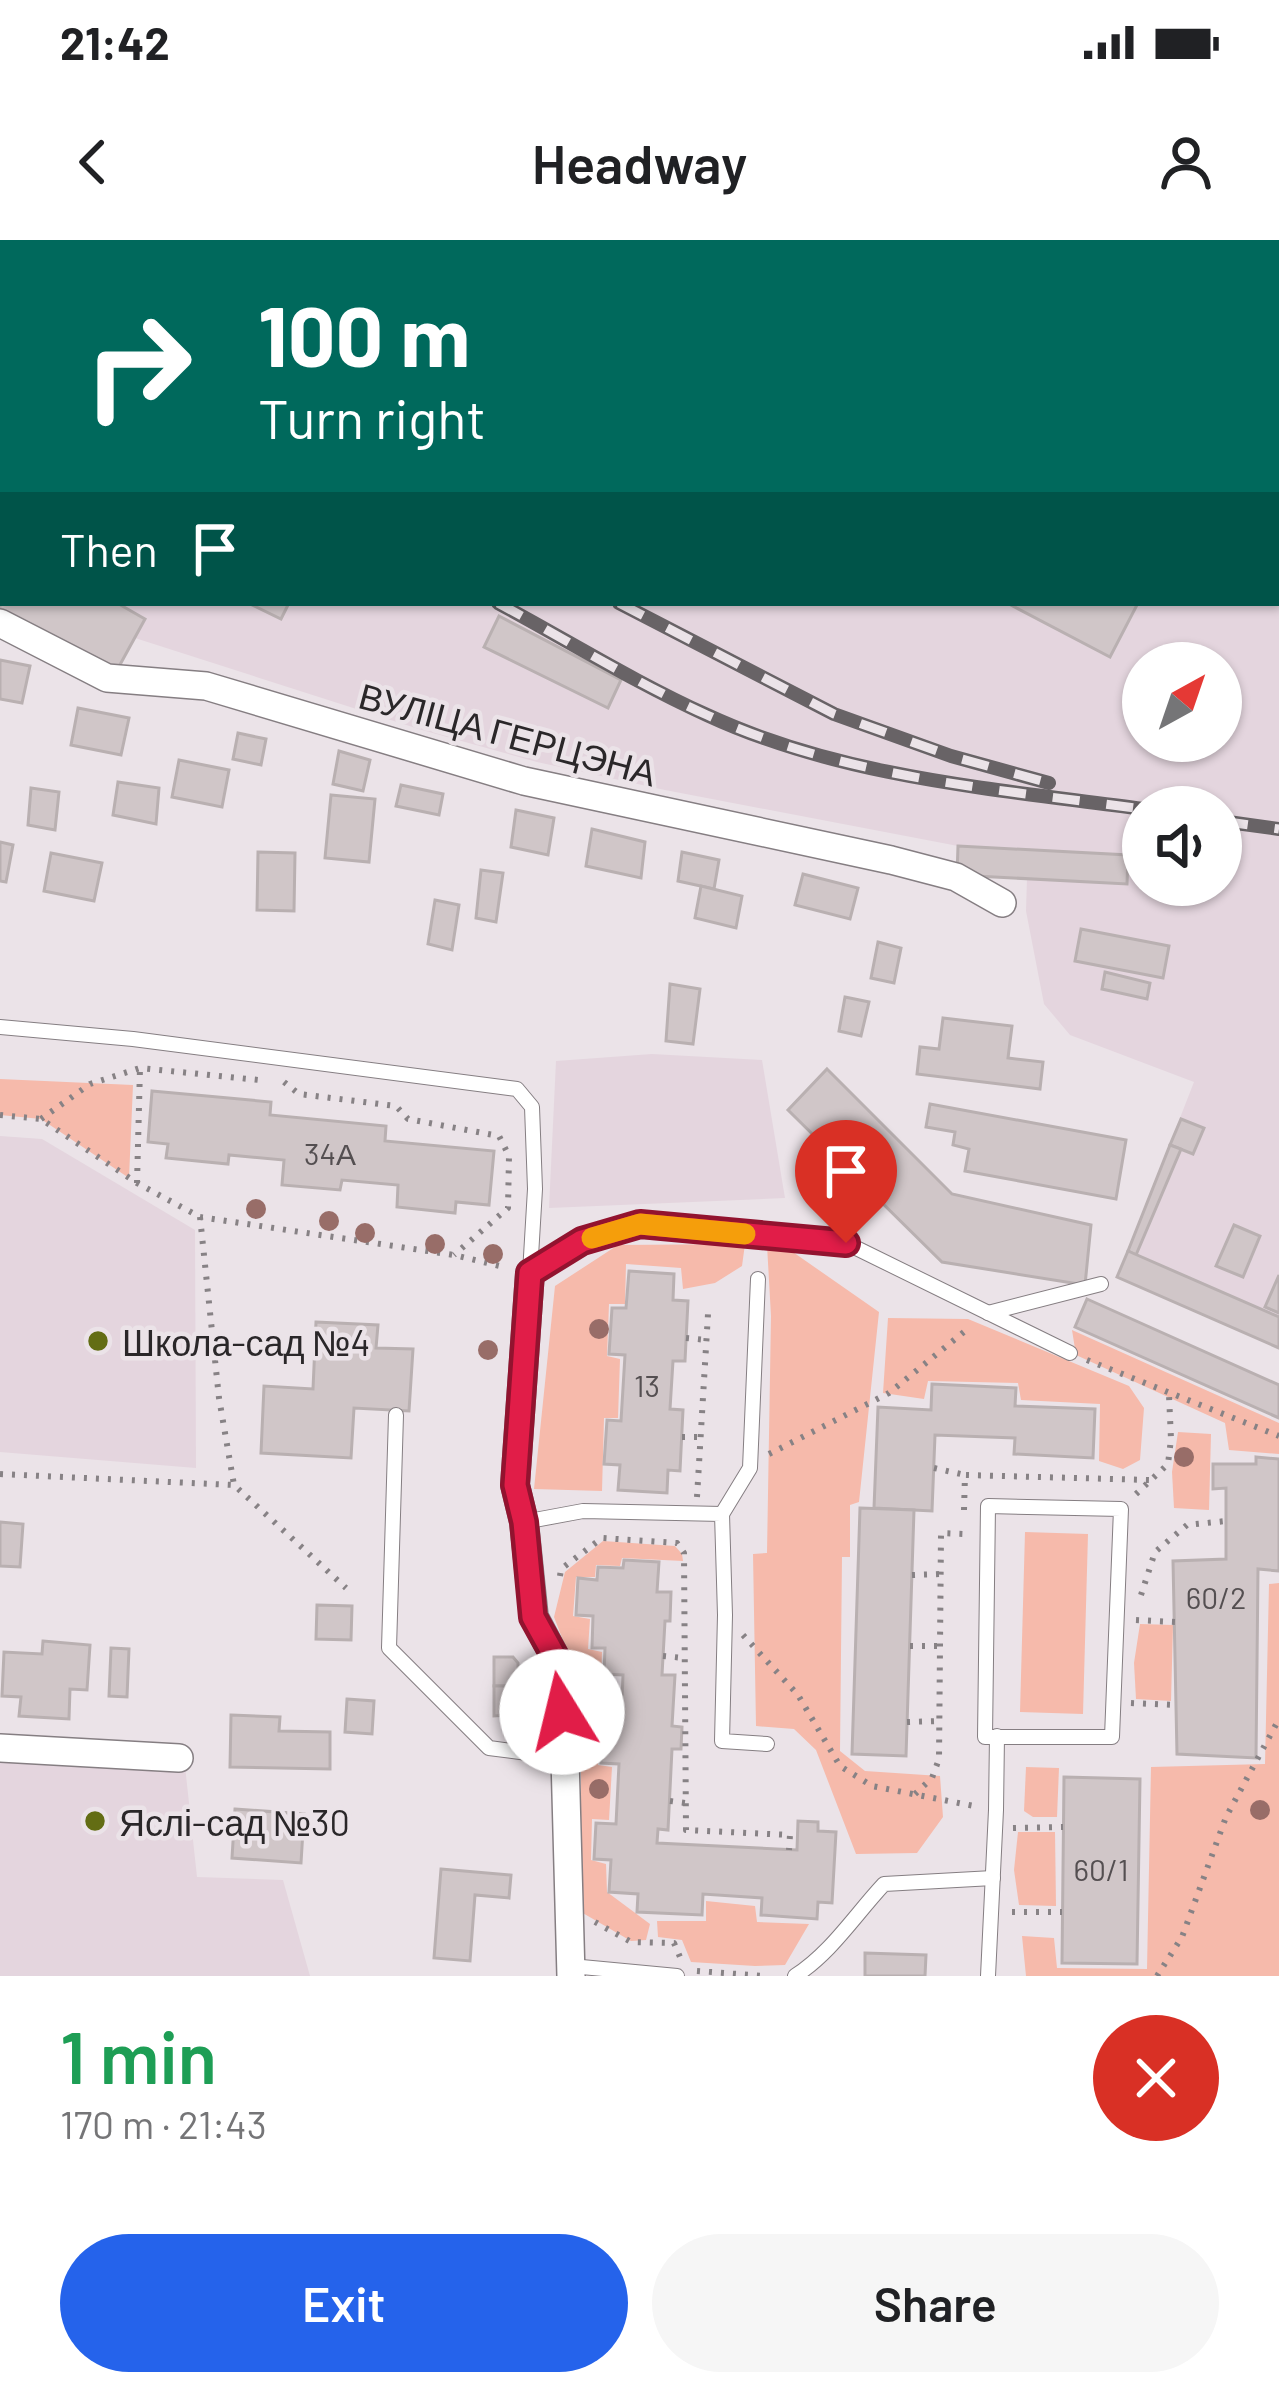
<!DOCTYPE html>
<meta charset="utf-8">
<style>
body{margin:0;font-family:Barlow,sans-serif;background:#f6f6f6;color:#202124;height:100vh;display:flex;flex-direction:column;font-size:45px;white-space:nowrap}
*{box-sizing:border-box;margin:0}
p{font-size:39px;color:#757577}
.icon{flex:none;width:66px;height:66px;fill:none;stroke:currentColor;stroke-width:2;stroke-linecap:round;stroke-linejoin:round}
.map{position:relative;height:1736px;overflow:hidden}
.details{display:flex;flex-direction:column;background:#fff;flex:1}
.details>*{flex:none}
.banner{position:absolute;left:0px;top:0px;width:1281px;height:366px;box-shadow:0 3px 9px #0004;background:#00695c;color:#fff;overflow:hidden}
.needle{width:78px;rotate:40deg}
.tools{position:absolute;left:1122px;top:402px;display:grid;gap:24px}
.tools a{display:grid;place-items:center;width:120px;height:120px;border-radius:50%;background:#fff;box-shadow:0 3px 9px #0004;font-size:60px}
.pin{position:absolute;display:grid;place-items:center;width:102px;height:102px;color:#fff;margin:-123px -51px;border-radius:50% 50% 50% 0;rotate:-45deg;box-shadow:0 0 12px #0007}
.pin .icon{rotate:45deg}
.me{position:absolute;width:132px;margin:-66px;rotate:351deg;stroke-linejoin:round;filter:drop-shadow(0 0 9px #0008)}
.turn{display:flex;align-items:center;gap:42px;height:252px;padding:0 60px;font-size:54px}
.turn .icon{width:156px;height:156px;stroke-width:2.5}
.turn b{display:block;font-size:84px;line-height:102px}
.then{display:flex;align-items:center;height:114px;padding:0 60px;background:#0003;gap:24px;font-size:45px}
.round{display:grid;place-items:center;flex:none;width:126px;height:126px;border-radius:63px;background:#f6f6f6}
.summary{display:flex;align-items:center;justify-content:space-between;height:204px;padding:0 60px}
h1{font-size:72px;font-weight:600;line-height:90px;color:#1e9e55}
.primary-button{display:flex;gap:24px;margin-top:auto;padding:24px 60px}
.primary-button a{flex:1;height:138px;border-radius:72px;background:#2563eb;color:#fff;font-size:48px;font-weight:600;line-height:138px;text-align:center}
.primary-button a+a{background:#f6f6f6;color:#202124}
.status{display:flex;justify-content:space-between;align-items:center;height:84px;padding:0 60px;background:#fff;direction:ltr}
.status svg{height:33px;fill:currentColor}
header{display:flex;justify-content:space-between;align-items:center;height:156px;padding:0 60px;background:#fff;font-size:54px;font-weight:600}
.map>svg:first-child{display:block}
.built{fill:#e4d5de;fill-rule:evenodd}
.green{fill:#f6baab}
.building{fill:#d0c6c8;stroke:#b9b0b1;stroke-width:3}
.lines{fill:none;stroke-linecap:round;stroke-linejoin:round}
.lane-casing{stroke:#857e82;stroke-width:16}
.street-casing{stroke:#857e82;stroke-width:30}
.path{stroke:#878285;stroke-width:6;stroke-dasharray:3 9;stroke-linecap:butt}
.lane{stroke:#fff;stroke-width:14}
.street{stroke:#fff;stroke-width:27}
.rail-casing{stroke:#686366;stroke-width:14}
.rail{stroke:#ebe3e8;stroke-width:9;stroke-dasharray:27;stroke-linecap:butt}
.tree{fill:#986d68}
.route-casing{stroke:#92132f;stroke-width:30}
.route{stroke:#e11d48;stroke-width:21}
.slow{stroke:#f59e0b;stroke-width:21}
.poi-dot{fill:#636d14;stroke:#ebe3e8;stroke-width:4.5}
.labels{text-anchor:middle;dominant-baseline:central;stroke-width:9;stroke-linejoin:round;paint-order:stroke}
.number-label{font-size:30px;fill:#544f51}
.street-label{font-size:36px;fill:#2a2729;stroke:#ebe3e8}
.poi-label{font-size:36px;fill:#2a2729;stroke:#ebe3e8;text-anchor:start}
</style>
<div class="status"><b>21:42</b><svg viewBox="0 0 49 12"><path d="M0 12V9h3v3zM5 12V6h3v6zM10 12V3h3v9zM15 12V0h3v12zM26 1h20v11H26zM47 4h2v5h-2z"/></svg></div>
<header><svg class="icon" aria-label="back" viewBox="0 0 24 24"><path d="M15 5l-7 7 7 7"/></svg>Headway<svg class="icon" aria-label="person" viewBox="0 0 24 24"><circle cx="12" cy="8" r="4"/><path d="M4 21q1-7 8-7t8 7"/></svg></header>
<div class="map">
<svg width="1279" height="1736" viewBox="0 0 1279 1736">
<rect width="100%" height="100%" fill="#ebe3e8"/>
<g class="built">
<path d="M0,0H1030L1036,3H3V363H1278L1279,126V1077L1128,1011L1194,842L1070,795L1044,764L1026,671L1027,638L958,606L665,550L537,522L422,490L135,398L0,370ZM1143,423H1221V501H1143ZM1143,567H1221V645H1143Z"/>
<path d="M652,814L762,820L785,958L549,968L556,821Z"/>
<path d="M0,896L42,899L195,990L196,1228L0,1212Z"/>
<path d="M0,1512L185,1526L197,1637L283,1640L310,1736H0Z"/>
</g>
<g class="green">
<path d="M0,839L133,845L129,938L41,879L0,875Z"/>
<path d="M745,1004L742,1026L715,1043L683,1049L681,1028L626,1024L625,1064H609L607,1116L620,1119L618,1178H604L602,1251L534,1249L555,1046L618,1005Z"/>
<path d="M767,1005L790,1010L879,1072L859,1262L850,1265V1317H842L840,1511L865,1531L940,1536L943,1577L917,1613L856,1614L816,1510L794,1489L756,1486L753,1314L767,1313L771,1076Z"/>
<path d="M888,1078L968,1079L1129,1146L1144,1168L1140,1220L1123,1229L1099,1221L1100,1164L1021,1160L1018,1143L928,1141L924,1159L883,1153Z"/>
<path d="M1072,1090L1279,1183V1214L1229,1210L1225,1183L1076,1115Z"/>
<path d="M1178,1192L1211,1194L1209,1270L1174,1268L1172,1232Z"/>
<path d="M1025,1292L1088,1294L1083,1474L1020,1472Z"/>
<path d="M603,1301L675,1306L682,1314L683,1321L622,1318L620,1326L596,1325L595,1337H576L573,1376L590,1379L588,1409L602,1412L601,1438L614,1440L613,1458H601L598,1525L612,1527L609,1580L592,1579L591,1620L606,1624L607,1652L650,1684L646,1700L631,1701L581,1672V1447L554,1377L565,1332Z"/>
<path d="M1279,1343V1736H1026L1022,1696L1054,1698L1057,1728L1147,1729L1151,1527L1265,1524L1269,1344Z"/>
<path d="M1140,1384L1173,1385L1171,1461L1136,1459L1134,1423Z"/>
<path d="M1026,1527L1059,1528L1057,1577H1033L1024,1571Z"/>
<path d="M1018,1592H1055L1056,1666L1019,1665L1014,1630Z"/>
<path d="M706,1661L755,1666L757,1682L809,1684L785,1725L755,1726L691,1722L682,1700L658,1697L657,1681H706Z"/>
</g>
<g class="building">
<path d="M0,297L3,298V363H117L145,379L116,432L0,370Z"/>
<path d="M248,363H289L281,379Z"/>
<path d="M1007,363H1138L1110,417Z"/>
<path d="M499,376L621,440L608,468L484,407Z"/>
<path d="M0,420L30,426L22,463L0,459Z"/>
<path d="M78,468L129,478L121,515L71,505Z"/>
<path d="M238,493L266,499L261,525L233,519Z"/>
<path d="M339,511L370,520L363,551L333,544Z"/>
<path d="M179,520L229,530L222,567L172,557Z"/>
<path d="M118,542L159,548L156,584L113,575Z"/>
<path d="M401,545L443,554L439,575L396,566Z"/>
<path d="M31,548L59,552L55,590L28,585Z"/>
<path d="M331,555L375,559L369,622L325,618Z"/>
<path d="M516,570L554,578L548,615L511,607Z"/>
<path d="M592,589L645,602L641,638L586,626Z"/>
<path d="M0,602L13,605L6,642L0,641Z"/>
<path d="M958,606L1128,615L1127,644L957,635Z"/>
<path d="M258,612L295,613L294,671L257,670Z"/>
<path d="M682,612L719,620L714,649L678,641Z"/>
<path d="M51,613L102,623L94,661L44,651Z"/>
<path d="M481,630L503,633L496,682L476,678Z"/>
<path d="M803,634L858,648L850,679L795,665Z"/>
<path d="M701,646L742,656L736,688L695,678Z"/>
<path d="M435,660L459,665L452,710L428,704Z"/>
<path d="M1081,689L1169,706L1163,738L1075,721Z"/>
<path d="M878,702L901,708L894,743L871,738Z"/>
<path d="M1105,732L1150,743L1147,759L1102,749Z"/>
<path d="M670,744L700,749L693,804L666,801Z"/>
<path d="M845,757L869,762L861,796L839,791Z"/>
<path d="M943,778L1012,786L1008,818L1043,822L1040,849L917,834L920,807L939,809Z"/>
<path d="M827,829L952,954L1091,985L1085,1045L942,1022L788,870Z"/>
<path d="M152,851L271,862L270,875L386,886L385,901L494,911L489,965L456,962L455,973L397,967L398,945L342,940L340,950L282,945L284,920L229,915L228,924L166,918L168,904L148,902Z"/>
<path d="M930,864L1126,900L1116,959L965,931L969,909L953,905L955,892L926,887Z"/>
<path d="M1181,879L1204,888L1193,914L1170,905Z"/>
<path d="M1170,905L1181,909L1136,1015L1128,1011Z"/>
<path d="M1234,985L1260,996L1243,1037L1216,1026Z"/>
<path d="M1128,1011L1279,1077V1108L1117,1037Z"/>
<path d="M629,1031L674,1034L673,1060L688,1061L685,1121H673L670,1169L683,1170L680,1231L668,1230L667,1253L618,1250L620,1225L604,1224L607,1180L621,1181L625,1115L609,1114L612,1068H626Z"/>
<path d="M1279,1035V1073L1265,1067Z"/>
<path d="M1087,1059L1279,1145V1178L1075,1087Z"/>
<path d="M316,1082L378,1085L376,1108L413,1109L409,1171L354,1168L351,1218L261,1213L264,1146L313,1149Z"/>
<path d="M932,1144L1016,1148L1015,1166L1095,1169L1093,1218L1014,1214L1015,1198L935,1195L932,1271L874,1268L878,1167L931,1170Z"/>
<path d="M1256,1217L1279,1219V1331L1258,1329L1256,1518L1177,1514L1173,1321L1226,1319V1248L1213,1249V1224H1256Z"/>
<path d="M860,1268L914,1270L906,1516L852,1514Z"/>
<path d="M0,1282L23,1284L20,1327L0,1326Z"/>
<path d="M624,1320L659,1322L657,1352H671L670,1381H665L662,1435H675L672,1486L682,1487L681,1509H672L668,1590L658,1589L657,1603L797,1610L798,1581L818,1582V1591L836,1592L832,1663L818,1662L817,1679L761,1675L762,1658L703,1654L702,1675L637,1672L638,1654L609,1652L611,1620L594,1619L596,1583L616,1584L619,1524L601,1523L604,1460L622,1461L623,1435L604,1434L605,1408H592L593,1376L576,1375L578,1338L597,1340L598,1327L623,1328Z"/>
<path d="M317,1365L352,1366L351,1400L316,1399Z"/>
<path d="M43,1401L90,1405L87,1450L70,1449L69,1479L19,1476L21,1457L2,1456L4,1412L42,1414Z"/>
<path d="M111,1408L129,1409L127,1457L109,1456Z"/>
<path d="M494,1417H513L518,1423V1441L510,1446H494Z"/>
<path d="M494,1446H510L517,1452L516,1468L510,1475L494,1476Z"/>
<path d="M347,1459L374,1461L372,1494L345,1492Z"/>
<path d="M231,1475L280,1477L279,1491L330,1492V1529L230,1527Z"/>
<path d="M1064,1537L1140,1539L1137,1724L1062,1723Z"/>
<path d="M235,1569L304,1574L301,1623L232,1618Z"/>
<path d="M441,1629L511,1635L509,1658L475,1655L470,1721L434,1718Z"/>
<path d="M865,1713L926,1715L925,1736H865Z"/>
</g>
<g class="lines">
<defs>
<g id="lane">
<path d="M0,787L133,799L517,849L532,867L535,949L530,1033"/>
<path d="M530,1033L582,1001L640,984L846,1003L1070,1113"/>
<path d="M988,1073L1101,1044"/>
<path d="M396,1175L389,1408L489,1508L565,1518"/>
<path d="M988,1266L1121,1269L1112,1497H985Z"/>
<path d="M722,1274L750,1228L758,1039"/>
<path d="M524,1282L583,1271L722,1274L725,1375L722,1501L767,1504"/>
<path d="M571,1726L677,1736"/>
<path d="M795,1736C831,1713 855,1675 884,1644L993,1638"/>
<path d="M988,1736L996,1570L997,1496"/>
</g>
<g id="street">
<path d="M0,383L107,438L206,446L524,541L891,620L956,637L1002,663"/>
<path d="M530,1033L515,1245L524,1282L534,1377L560,1426L565,1518L571,1736"/>
<path d="M0,1508L179,1518"/>
</g>
</defs>
<use href="#lane" class="lane-casing"/>
<use href="#street" class="street-casing"/>
<g class="path">
<path d="M284,842L299,854L396,866L408,879L499,896L509,916L508,968L454,1015"/>
<path d="M0,875L41,879L137,943L200,977L454,1015L504,1027"/>
<path d="M41,879L90,844L140,828L259,840"/>
<path d="M137,943L140,828"/>
<path d="M200,977L219,1158L234,1245"/>
<path d="M686,1098L707,1100"/>
<path d="M1087,1120L1279,1196"/>
<path d="M682,1197H701"/>
<path d="M769,1214L889,1153L970,1087"/>
<path d="M934,1228L965,1235"/>
<path d="M0,1234L234,1245L346,1348"/>
<path d="M1136,1254L1168,1224L1171,1199L1169,1155"/>
<path d="M697,1257L708,1074"/>
<path d="M964,1270L965,1235L1150,1240"/>
<path d="M912,1335L941,1334"/>
<path d="M560,1336L561,1329L602,1298L677,1303L684,1313L686,1590L790,1595L789,1610"/>
<path d="M1141,1355L1155,1312L1187,1285L1226,1281"/>
<path d="M1136,1380L1175,1382"/>
<path d="M743,1395L798,1455L840,1526L872,1546L974,1566"/>
<path d="M910,1406H939"/>
<path d="M663,1416L684,1418"/>
<path d="M1131,1463L1176,1465"/>
<path d="M907,1482L939,1481"/>
<path d="M915,1554L932,1538L939,1519L941,1293L964,1294V1289"/>
<path d="M670,1561L685,1563"/>
<path d="M1013,1588L1063,1587"/>
<path d="M1012,1672H1062"/>
<path d="M595,1682L631,1702L674,1703L680,1717"/>
<path d="M697,1731L765,1736"/>
<path d="M1157,1736L1182,1697L1226,1577L1279,1479"/>
</g>
<use href="#lane" class="lane"/>
<use href="#street" class="street"/>
<defs>
<g id="rail">
<path d="M8,0L11,3"/>
<path d="M38,0L41,3"/>
<path d="M174,0L178,3"/>
<path d="M207,0L212,3"/>
<path d="M710,0L715,3"/>
<path d="M1278,293H1279"/>
<path d="M498,363C567,400 636,443 707,475C843,538 996,549 1143,569"/>
<path d="M619,363L834,474L951,516L1049,543"/>
<path d="M1221,581L1279,589"/>
</g>
</defs>
<use href="#rail" class="rail-casing"/>
<use href="#rail" class="rail"/>
</g>
<g class="tree">
<circle cx="256" cy="969" r="10"/>
<circle cx="329" cy="981" r="10"/>
<circle cx="365" cy="993" r="10"/>
<circle cx="435" cy="1004" r="10"/>
<circle cx="493" cy="1014" r="10"/>
<circle cx="599" cy="1089" r="10"/>
<circle cx="488" cy="1110" r="10"/>
<circle cx="1184" cy="1217" r="10"/>
<circle cx="597" cy="1449" r="10"/>
<circle cx="599" cy="1549" r="10"/>
<circle cx="1260" cy="1570" r="10"/>
</g>
<g class="lines">
<defs>
<path id="route" d="M562,1472L560,1426L533,1377L524,1282L515,1245L530,1033L582,1001L640,984L846,1003"/>
</defs>
<use href="#route" class="route-casing"/>
<use href="#route" class="route"/>
<path class="slow" d="M592,998L640,984L745,994"/>
</g>
<g class="poi-dot">
<circle cx="98" cy="1101" r="12"/>
<circle cx="95" cy="1581" r="12"/>
</g>
<g class="labels">
<g class="number-label">
<text x="330" y="913">34А</text>
<text x="647" y="1145">13</text>
<text x="1216" y="1357">60/2</text>
<text x="1101" y="1629">60/1</text>
</g>
<g class="street-label">
<text transform="translate(508 493) rotate(15)">ВУЛІЦА ГЕРЦЭНА</text>
</g>
<g class="poi-label">
<text x="122" y="1101">Школа-сад №4</text>
<text x="119" y="1581">Яслі-сад №30</text>
</g>
</g>
</svg>
<div class="tools">
<a><svg class="needle" viewBox="-14 -14 28 28"><path d="M0-13l5 13h-10z" fill="#e53935"/><path d="M0 13l5-13h-10z" fill="#757577"/></svg></a>
<a><svg class="icon" aria-label="sound" viewBox="0 0 24 24"><path d="M4 9h4l5-4v14l-5-4H4zM17 9q2 3 0 6"/></svg></a>
</div>
<div class="pin" style="left:846px;top:1003px;background:#d93025"><svg class="icon" aria-label="arrive" viewBox="0 0 24 24"><path d="M6 21V4h12l-3 4 3 4H6"/></svg></div>
<svg class="me" style="left:562px;top:1472px" viewBox="-20 -20 40 40"><circle r="19" fill="#fff"/><path d="M0-13L10 11 0 6-10 11z" fill="#e11d48"/></svg>
<div class="banner">
<div class="turn"><svg class="icon" aria-label="right" viewBox="0 0 24 24"><path d="M7 20v-9h11M14 6l5 5-5 5"/></svg><div><b>100 m</b>Turn right</div></div>
<div class="then">Then<svg class="icon" aria-label="arrive" viewBox="0 0 24 24"><path d="M6 21V4h12l-3 4 3 4H6"/></svg></div>
</div>
</div>
<section class="details">
<div class="summary"><div><h1>1 min</h1><p>170 m · 21:43</p></div><a class="round" style="background:#d93025;color:#fff"><svg class="icon" aria-label="close" viewBox="0 0 24 24"><path d="M6 6l12 12M18 6L6 18"/></svg></a></div>
<div class="primary-button"><a>Exit</a><a>Share</a></div>
</section>
